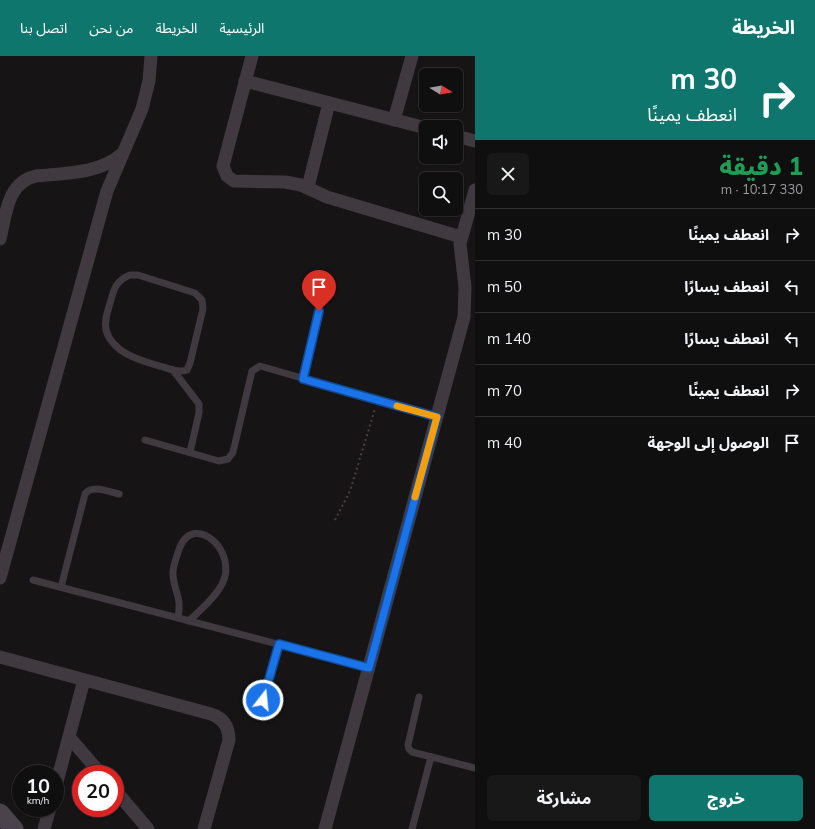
<!DOCTYPE html>
<html lang="ar">
<meta charset="utf-8">
<style>
body{margin:0;font-family:Mulish,"Noto Sans Arabic",sans-serif;background:#191819;color:#f1f3f6;direction:rtl;height:100vh;display:flex;flex-direction:column;font-size:15px;white-space:nowrap}
*{box-sizing:border-box;margin:0}
p{font-size:13px;color:#9c9c9f}
.icon{flex:none;width:22px;height:22px;fill:none;stroke:currentColor;stroke-width:2;stroke-linecap:round;stroke-linejoin:round}
.map{position:relative;flex:1;overflow:hidden;direction:ltr}
.drawer{display:flex;flex-direction:column;background:#100f10;width:340px}
.drawer>*{flex:none}
.hud{background:#0f766e;color:#fff;overflow:hidden}
.needle{width:26px;rotate:101deg}
.tools{position:absolute;left:419px;top:12px;display:grid;gap:8px}
.tools a{display:grid;place-items:center;width:44px;height:44px;border-radius:6px;background:#100f10;box-shadow:0 1px 3px #0004,0 0 0 1px #302f30;font-size:20px}
.speed{position:absolute;left:12px;top:709px;display:flex;gap:8px;font-size:20px;font-weight:700;text-align:center}
.speed>*{display:grid;place-content:center;width:52px;height:52px;border-radius:50%;background:#100f10;box-shadow:0 1px 3px #0004,0 0 0 1px #302f30;line-height:1}
.speed small{font-size:10px;font-weight:400}
.speed .limit{border:6px solid #d22;background:#fff;color:#111}
.pin{position:absolute;display:grid;place-items:center;width:34px;height:34px;color:#fff;margin:-41px -17px;border-radius:50% 50% 50% 0;rotate:-45deg;box-shadow:0 0 4px #0007}
.pin .icon{rotate:45deg}
.me{position:absolute;width:44px;margin:-22px;rotate:16deg;stroke-linejoin:round;filter:drop-shadow(0 0 3px #0008)}
.turn{display:flex;align-items:center;gap:14px;height:84px;padding:0 12px;font-size:18px}
.turn .icon{width:52px;height:52px;stroke-width:2.5}
.turn b{display:block;font-size:28px;line-height:34px}
.round{display:grid;place-items:center;flex:none;width:42px;height:42px;border-radius:6px;background:#191819}
.summary{display:flex;align-items:center;justify-content:space-between;height:68px;padding:0 12px}
h1{font-size:24px;font-weight:800;line-height:30px;color:#1e9e55}
.cta{display:flex;gap:8px;margin-top:auto;padding:8px 12px}
.cta a{flex:1;height:46px;border-radius:6px;background:#0f766e;color:#fff;font-size:16px;font-weight:800;line-height:46px;text-align:center}
.cta a+a{background:#191819;color:#f1f3f6}
ul{padding:0;list-style:none}
li{display:flex;align-items:center;gap:12px;height:52px;padding:0 12px;border-top:1px solid #302f30}
li div{flex:1}
li b{display:block;font-size:15px}
li em{font-style:normal}
header{display:flex;align-items:center;gap:24px;box-sizing:border-box;height:56px;padding:0 20px;background:#0f766e;color:#fff}
header strong{font-size:19px}
nav{display:flex;gap:22px;margin-inline-start:auto;font-size:14px}
main{display:flex;flex:1;min-height:0}
.map>svg:first-child{display:block}
.lines{fill:none;stroke-linecap:round;stroke-linejoin:round}
.path{stroke:#473f47;stroke-width:2;stroke-dasharray:2 3;stroke-linecap:butt}
.lane{stroke:#40393f;stroke-width:7}
.street{stroke:#40393f;stroke-width:13}
.secondary{stroke:#4b434b;stroke-width:19}
.route-casing{stroke:#114b97;stroke-width:10}
.route{stroke:#1a73e8;stroke-width:7}
.slow{stroke:#f59e0b;stroke-width:7}
</style>
<header>
<strong>الخريطة</strong>
<nav><a>الرئيسية</a><a>الخريطة</a><a>من نحن</a><a>اتصل بنا</a></nav>
</header>
<main>
<section class="drawer">
<div class="hud">
<div class="turn"><svg class="icon" aria-label="right" viewBox="0 0 24 24"><path d="M7 20v-9h11M14 6l5 5-5 5"/></svg><div><b>30 m</b>انعطف يمينًا</div></div>
</div>
<div class="summary"><div><h1>1 دقيقة</h1><p>330 m · 10:17</p></div><a class="round"><svg class="icon" aria-label="close" viewBox="0 0 24 24"><path d="M6 6l12 12M18 6L6 18"/></svg></a></div>
<ul>
<li><svg class="icon" aria-label="right" viewBox="0 0 24 24"><path d="M7 20v-9h11M14 6l5 5-5 5"/></svg><div><b>انعطف يمينًا</b></div><em>30 m</em></li>
<li><svg class="icon" aria-label="left" viewBox="0 0 24 24"><path d="M17 20v-9H6M10 6l-5 5 5 5"/></svg><div><b>انعطف يسارًا</b></div><em>50 m</em></li>
<li><svg class="icon" aria-label="left" viewBox="0 0 24 24"><path d="M17 20v-9H6M10 6l-5 5 5 5"/></svg><div><b>انعطف يسارًا</b></div><em>140 m</em></li>
<li><svg class="icon" aria-label="right" viewBox="0 0 24 24"><path d="M7 20v-9h11M14 6l5 5-5 5"/></svg><div><b>انعطف يمينًا</b></div><em>70 m</em></li>
<li><svg class="icon" aria-label="arrive" viewBox="0 0 24 24"><path d="M6 21V4h12l-3 4 3 4H6"/></svg><div><b>الوصول إلى الوجهة</b></div><em>40 m</em></li>
</ul>
<div class="cta"><a>خروج</a><a>مشاركة</a></div>
</section>
<div class="map">
<svg width="475" height="773" viewBox="0 0 475 773">
<rect width="100%" height="100%" fill="#161415"/>
<g class="lines">
<path class="path" d="M335,464L350,435L375,353"/>
<g class="lane">
<path d="M130,219H138L195,237L202,244L203,253L190,307L187,314C179,317 171,313 163,311C142,305 113,298 106,274C104,264 108,254 111,244C114,232 117,224 130,219Z"/>
<path d="M173,314L199,348V357L190,396"/>
<path d="M303,323L319,255"/>
<path d="M145,384L219,405L228,403L233,396L252,315L260,310L437,361"/>
<path d="M33,524L369,612"/>
<path d="M61,531L85,438C92,428 109,436 119,438"/>
<path d="M178,562C182,541 175,538 173,520C172,512 177,499 180,491C195,456 239,496 222,528C215,542 200,554 189,565"/>
<path d="M419,641L408,689L409,693L412,696L475,712"/>
<path d="M263,644L279,588"/>
<path d="M412,773L431,701"/>
</g>
<g class="street">
<path d="M252,0L223,110L227,120L234,125L285,126L301,129L327,141L461,181"/>
<path d="M245,25L426,72"/>
<path d="M394,64L412,0"/>
<path d="M456,80L475,85"/>
<path d="M308,131L329,47"/>
<path d="M0,183C6,159 7,126 36,120C65,117 99,118 122,98"/>
<path d="M0,522L107,135L142,53L149,25L151,0"/>
<path d="M0,601L211,658C223,662 229,671 229,684L204,773"/>
<path d="M69,681L101,718"/>
<path d="M55,733L84,624"/>
<path d="M115,734L148,773"/>
<path d="M44,773L50,752"/>
<path d="M325,773L464,261L465,231L460,188L475,134"/>
</g>
<path class="secondary" d="M0,757L14,773"/>
</g>
<g class="lines">
<defs>
<path id="route" d="M263,644L279,588L369,612L437,361L303,323L319,255"/>
</defs>
<use href="#route" class="route-casing"/>
<use href="#route" class="route"/>
<path class="slow" d="M397,350L437,361L415,441"/>
</g>
</svg>
<div class="tools">
<a><svg class="needle" viewBox="-14 -14 28 28"><path d="M0-13l5 13h-10z" fill="#e53935"/><path d="M0 13l5-13h-10z" fill="#9c9c9f"/></svg></a>
<a><svg class="icon" aria-label="sound" viewBox="0 0 24 24"><path d="M4 9h4l5-4v14l-5-4H4zM17 9q2 3 0 6"/></svg></a>
<a><svg class="icon" aria-label="search" viewBox="0 0 24 24"><circle cx="10" cy="10" r="6"/><path d="M15 15l6 6"/></svg></a>
</div>
<div class="speed"><div>10<small>km/h</small></div><div class="limit">20</div></div>
<div class="pin" style="left:319px;top:255px;background:#d93025"><svg class="icon" aria-label="arrive" viewBox="0 0 24 24"><path d="M6 21V4h12l-3 4 3 4H6"/></svg></div>
<svg class="me" style="left:263px;top:644px" viewBox="-20 -20 40 40"><circle r="17" fill="#1a73e8" stroke="#fff" stroke-width="3"/><path d="M0-11L8 9 0 5-8 9z" fill="#fff"/></svg>
</div>
</main>
